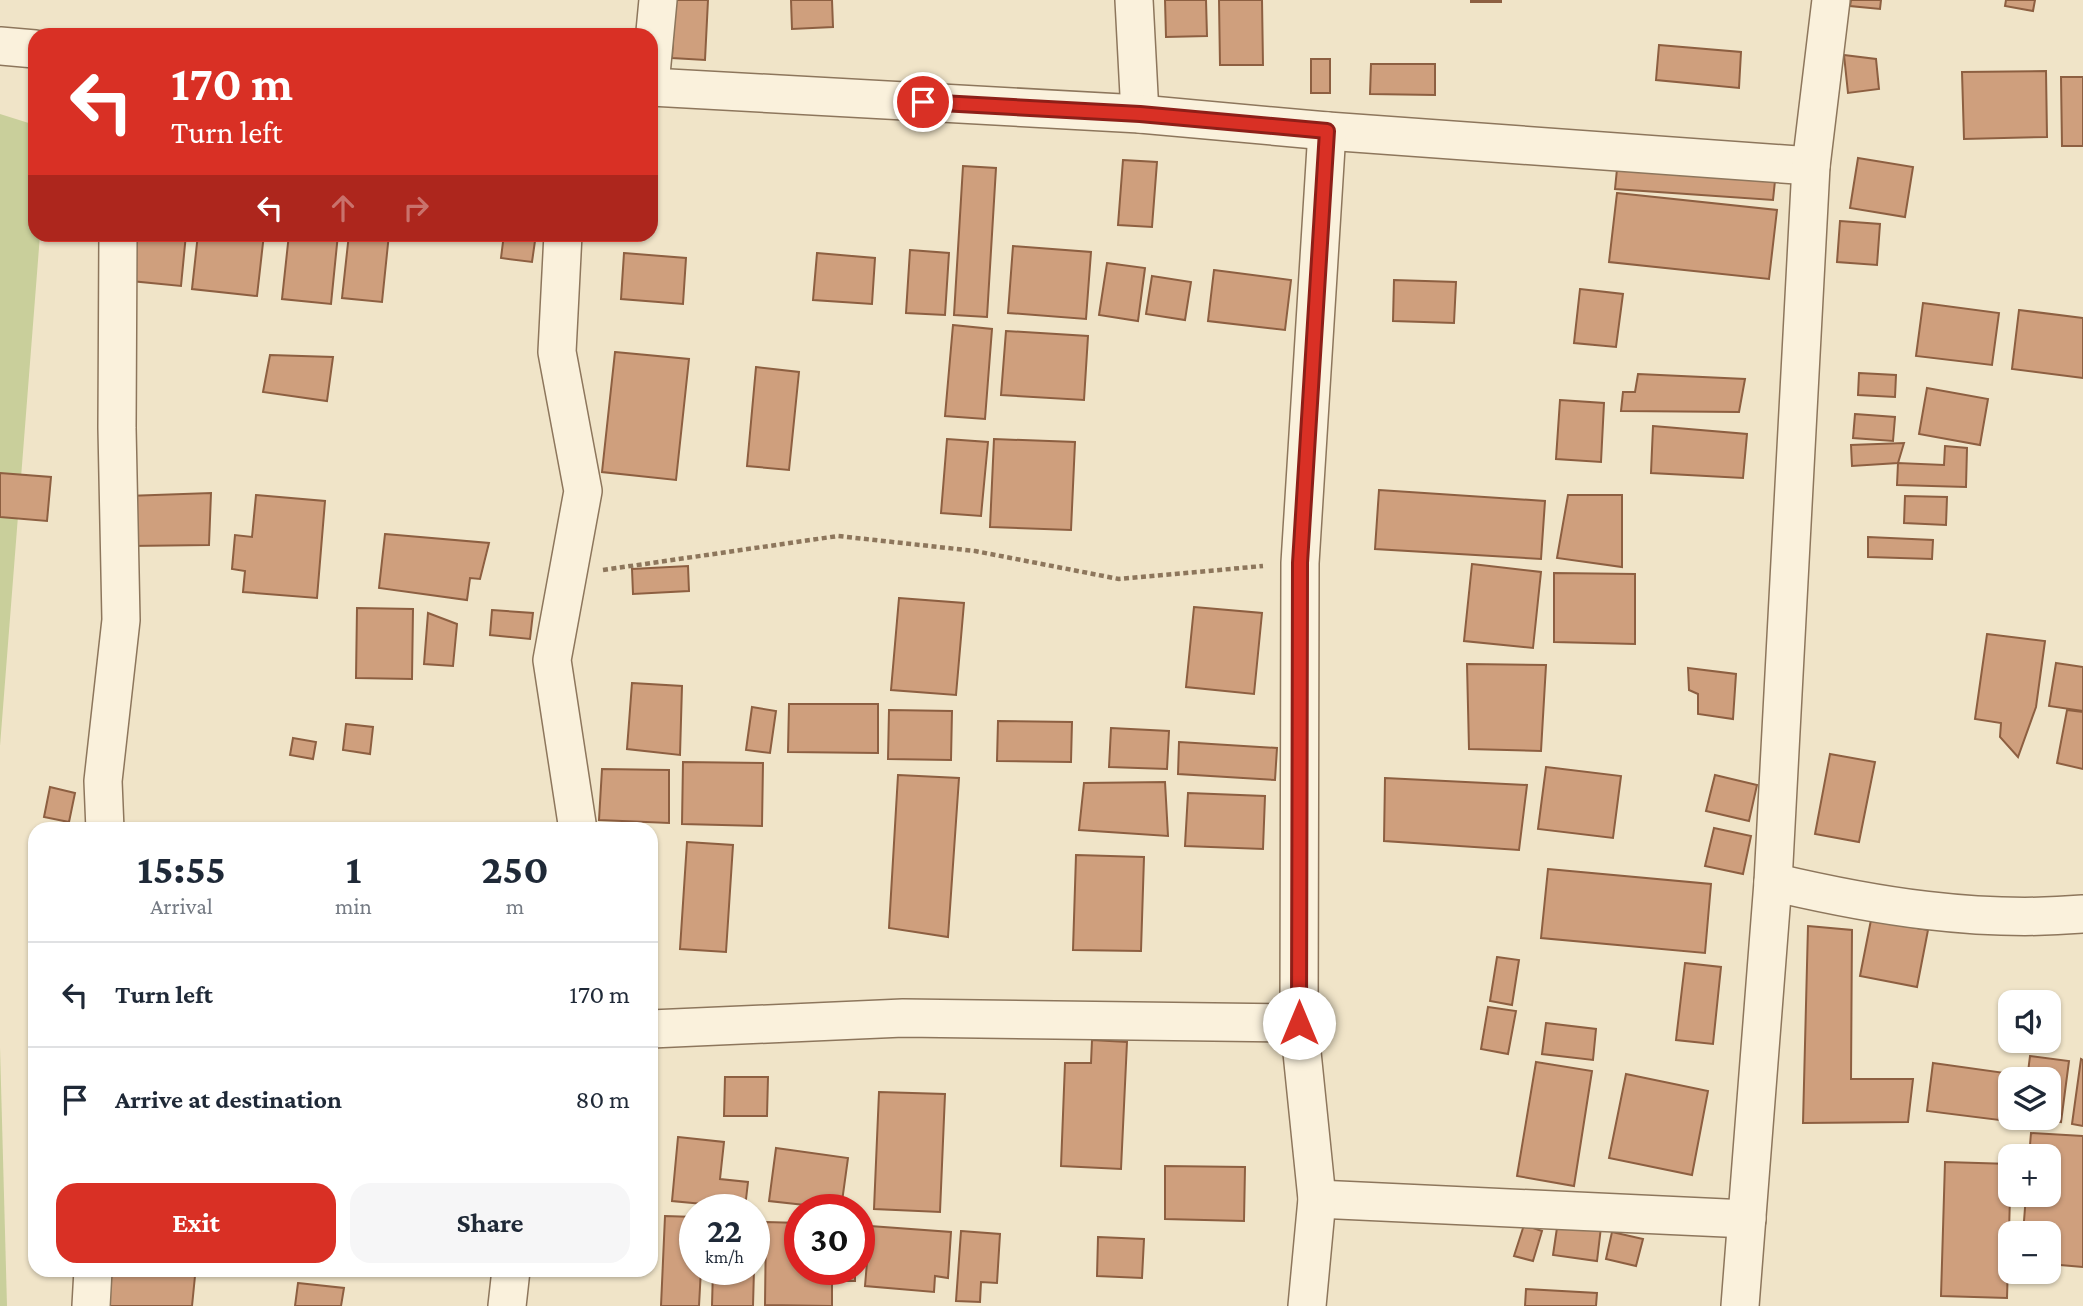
<!DOCTYPE html>
<meta charset="utf-8">
<style>
body{margin:0;font-family:"Crimson Pro",serif;background:#f6f6f7;color:#1f2937;height:100vh;display:flex;flex-direction:column;font-size:26px;white-space:nowrap}
*{box-sizing:border-box;margin:0}
p{font-size:23px;color:#747a83}
.icon{flex:none;width:38px;height:38px;fill:none;stroke:currentColor;stroke-width:2;stroke-linecap:round;stroke-linejoin:round}
.map{position:relative;flex:1;overflow:hidden}
.panel{position:absolute;left:28px;top:822px;width:630px;height:455px;display:flex;flex-direction:column;background:#fff;border-radius:21px;box-shadow:0 2px 5px #0004}
.panel>*{flex:none}
.banner{position:absolute;left:28px;top:28px;width:630px;height:214px;border-radius:21px;box-shadow:0 2px 5px #0004;background:#d93025;color:#fff;overflow:hidden}
.buttons{position:absolute;left:1998px;top:990px;display:grid;gap:14px}
.buttons a{display:grid;place-items:center;width:63px;height:63px;border-radius:14px;background:#fff;box-shadow:0 2px 5px #0004;font-size:35px}
.speed{position:absolute;left:679px;top:1194px;display:flex;gap:14px;font-size:35px;font-weight:700;text-align:center}
.speed>*{display:grid;place-content:center;width:91px;height:91px;border-radius:50%;background:#fff;box-shadow:0 2px 5px #0004;line-height:1}
.speed small{font-size:18px;font-weight:400}
.speed .limit{border:10px solid #d22;background:#fff;color:#111}
.pin{position:absolute;display:grid;place-items:center;width:60px;height:60px;color:#fff;margin:-30px;border:4px solid #fff;border-radius:50%;box-shadow:0 2px 7px #0007}
.me{position:absolute;width:77px;margin:-38px;rotate:0deg;stroke-linejoin:round;filter:drop-shadow(0 0 5px #0008)}
.turn{display:flex;align-items:center;gap:24px;height:147px;padding:0 28px;font-size:32px}
.turn .icon{width:91px;height:91px;stroke-width:2.5}
.turn b{display:block;font-size:49px;line-height:60px}
.lanes{display:flex;align-items:center;height:66px;padding:0 28px;background:#0003;justify-content:center;gap:35px;direction:ltr}
.lanes .off{opacity:.35}
.eta{display:flex;justify-content:space-evenly;align-items:center;height:119px;text-align:center}
.eta b{font-size:42px;font-weight:700;line-height:49px}
.primary-button{display:flex;gap:14px;margin-top:auto;padding:14px 28px}
.primary-button a{flex:1;height:80px;border-radius:21px;background:#d93025;color:#fff;font-size:28px;font-weight:700;line-height:80px;text-align:center}
.primary-button a+a{background:#f6f6f7;color:#1f2937}
ul{padding:0;list-style:none}
li{display:flex;align-items:center;gap:21px;height:105px;padding:0 28px;border-top:2px solid #e0e1e3}
li div{flex:1}
li b{display:block;font-size:26px}
li em{font-style:normal}
.map>svg:first-child{display:block}
.green{fill:#c9cf9b}
.building{fill:#cf9f7d;stroke:#8d5f41;stroke-width:2}
.lines{fill:none;stroke-linecap:round;stroke-linejoin:round}
.minor-casing{stroke:#8d765c;stroke-width:40}
.path{stroke:#8d765c;stroke-width:4.5;stroke-dasharray:5 3.5;stroke-linecap:butt}
.minor{stroke:#faf1dc;stroke-width:37}
.route-casing{stroke:#8d1f18;stroke-width:18}
.route{stroke:#d93025;stroke-width:12}
</style>
<div class="map">
<svg width="2083" height="1306" viewBox="0 0 2083 1306">
<rect width="100%" height="100%" fill="#f0e4c8"/>
<g class="green">
<path d="M0,114L35,125V234L40,235L0,746Z"/>
<path d="M0,1047L7,1306H0Z"/>
</g>
<g class="building">
<path d="M675,0H708L705,60L672,58Z"/>
<path d="M791,0H832L833,27L792,29Z"/>
<path d="M1165,0H1206L1207,36L1166,37Z"/>
<path d="M1219,0H1262L1263,65H1220Z"/>
<rect x="1471" y="0" width="30" height="2"/>
<path d="M1851,0H1881L1880,9L1850,6Z"/>
<path d="M2006,0H2035L2033,11L2005,6Z"/>
<path d="M1659,45L1741,52L1739,88L1656,80Z"/>
<path d="M1844,55L1876,59L1879,89L1848,93Z"/>
<rect x="1311" y="59" width="19" height="34"/>
<path d="M1371,64H1435V95L1370,94Z"/>
<path d="M2046,71L2047,137L1964,139L1962,72Z"/>
<path d="M2061,77H2083V146H2062Z"/>
<path d="M1858,158L1913,167L1905,217L1850,208Z"/>
<path d="M1618,159L1776,171L1773,200L1615,189Z"/>
<path d="M1123,160L1157,162L1152,227L1118,225Z"/>
<path d="M963,166L996,168L987,317L954,315Z"/>
<path d="M1617,193L1777,210L1769,279L1609,262Z"/>
<path d="M1840,221L1880,224L1877,265L1837,262Z"/>
<path d="M136,234H186L181,286L131,281Z"/>
<path d="M198,234H264L257,296L192,289Z"/>
<path d="M289,234H338L331,304L282,299Z"/>
<path d="M349,234H389L382,302L342,298Z"/>
<path d="M504,234H536L532,262L501,258Z"/>
<path d="M1013,246L1091,252L1086,319L1008,313Z"/>
<path d="M910,250L949,253L945,315L906,313Z"/>
<path d="M624,253L686,258L683,304L621,299Z"/>
<path d="M817,253L875,258L872,304L813,300Z"/>
<path d="M1107,263L1145,268L1138,321L1099,315Z"/>
<path d="M1214,270L1291,280L1285,330L1208,321Z"/>
<path d="M1152,276L1191,282L1185,320L1146,314Z"/>
<path d="M1394,280L1456,282L1454,323L1393,321Z"/>
<path d="M1580,289L1623,294L1616,347L1574,343Z"/>
<path d="M1923,303L1999,313L1992,365L1916,356Z"/>
<path d="M2019,310L2083,318V378L2012,369Z"/>
<path d="M953,325L992,329L985,419L945,416Z"/>
<path d="M1006,331L1088,336L1084,400L1001,395Z"/>
<path d="M615,352L689,359L676,480L602,472Z"/>
<path d="M270,355L333,357L327,401L263,392Z"/>
<path d="M756,367L799,372L789,470L747,466Z"/>
<path d="M1859,373L1896,375L1895,397L1858,395Z"/>
<path d="M1638,374L1745,379L1739,412L1621,411L1623,392H1635Z"/>
<path d="M1927,388L1988,399L1980,445L1919,434Z"/>
<path d="M1560,400L1604,403L1601,462L1556,459Z"/>
<path d="M1855,414L1895,417L1893,441L1853,438Z"/>
<path d="M1653,426L1747,434L1743,478L1651,473Z"/>
<path d="M947,439L988,442L981,516L941,513Z"/>
<path d="M994,439L1075,442L1071,530L990,527Z"/>
<path d="M1904,443L1898,463L1852,466L1851,445Z"/>
<path d="M1945,446L1967,448L1966,487L1897,485L1898,463L1944,465Z"/>
<path d="M0,473L51,477L47,521L0,517Z"/>
<path d="M1379,490L1545,501L1541,559L1375,549Z"/>
<path d="M211,493L209,545L129,546L127,496Z"/>
<path d="M256,495L325,501L317,598L243,592L245,571L232,569L235,535L252,537Z"/>
<path d="M1568,495H1622V567L1557,558Z"/>
<path d="M1905,496L1947,497L1946,525L1904,523Z"/>
<path d="M385,534L489,543L480,579L470,578L467,600L379,588Z"/>
<path d="M1868,537L1933,540L1932,559L1868,557Z"/>
<path d="M1472,564L1541,572L1533,648L1464,641Z"/>
<path d="M688,566L689,591L633,594L632,569Z"/>
<path d="M1554,573L1635,574V644L1554,642Z"/>
<path d="M899,598L964,603L956,695L891,690Z"/>
<path d="M1194,607L1262,613L1254,694L1186,687Z"/>
<path d="M357,608L413,609L412,679L356,678Z"/>
<path d="M492,610L533,613L530,639L490,635Z"/>
<path d="M428,613L457,624L453,666L424,664Z"/>
<path d="M1987,634L2045,641L2036,707L2018,757L2000,737L2001,723L1975,719Z"/>
<path d="M2056,663L2083,667V711L2049,706Z"/>
<path d="M1467,664L1546,665L1541,751L1469,749Z"/>
<path d="M1688,668L1736,674L1733,719L1698,714V694L1689,690Z"/>
<path d="M632,683L682,686L680,755L627,749Z"/>
<path d="M789,704H878V753L788,752Z"/>
<path d="M752,707L776,711L770,753L746,750Z"/>
<path d="M889,710L952,711L951,760L888,759Z"/>
<path d="M2067,710L2083,712V769L2057,763Z"/>
<path d="M998,721L1072,722L1071,762L997,761Z"/>
<path d="M346,724L373,727L370,754L343,750Z"/>
<path d="M1111,728L1169,731L1167,769L1109,767Z"/>
<path d="M293,738L316,742L313,759L290,755Z"/>
<path d="M1179,742L1277,748L1275,780L1178,774Z"/>
<path d="M1830,754L1875,762L1859,842L1815,834Z"/>
<path d="M683,762L763,763L762,826L682,824Z"/>
<path d="M1546,767L1621,776L1613,838L1538,829Z"/>
<path d="M602,769L669,770V823L599,820Z"/>
<path d="M898,775L959,778L948,937L889,928Z"/>
<path d="M1715,775L1757,785L1749,821L1706,811Z"/>
<path d="M1385,778L1527,785L1519,850L1384,841Z"/>
<path d="M1165,782L1168,836L1079,830L1084,783Z"/>
<path d="M50,787L75,793L69,822L44,817Z"/>
<path d="M1188,793L1265,796L1263,849L1185,846Z"/>
<path d="M1714,828L1751,836L1743,874L1705,866Z"/>
<path d="M687,842L733,845L726,952L680,949Z"/>
<path d="M1076,855L1144,857L1141,951L1073,950Z"/>
<path d="M1548,869L1711,884L1705,953L1541,938Z"/>
<path d="M1871,920L1928,930L1917,987L1860,976Z"/>
<path d="M1808,926L1852,930L1851,1079H1913L1908,1122L1803,1123Z"/>
<path d="M1497,957L1519,960L1512,1005L1490,1001Z"/>
<path d="M1685,963L1721,967L1713,1044L1676,1040Z"/>
<path d="M1488,1007L1516,1011L1508,1054L1481,1049Z"/>
<path d="M1546,1023L1596,1029L1593,1060L1542,1054Z"/>
<path d="M1092,1040L1127,1042L1121,1169L1061,1166L1065,1063H1091Z"/>
<path d="M2030,1056L2069,1061L2061,1122L2036,1118H2049V1080H2027Z"/>
<path d="M2081,1059L2083,1060V1126L2072,1124Z"/>
<path d="M1536,1062L1592,1071L1574,1186L1517,1176Z"/>
<path d="M1933,1063L2005,1073L1999,1120L1927,1111Z"/>
<path d="M1626,1074L1708,1091L1692,1175L1609,1158Z"/>
<path d="M725,1077H768L767,1116H724Z"/>
<path d="M879,1092L945,1094L940,1212L874,1209Z"/>
<path d="M2031,1133L2083,1136V1267L2049,1264V1234H2023L2026,1195H2049V1157H2029Z"/>
<path d="M678,1137L724,1142L720,1179L748,1182L745,1208L672,1201Z"/>
<path d="M776,1148L848,1158L841,1209L769,1201Z"/>
<path d="M1945,1162L2011,1164L2007,1298L1941,1296Z"/>
<path d="M1165,1166L1245,1167L1244,1221L1165,1219Z"/>
<path d="M665,1216L695,1217V1269H701L699,1306H661Z"/>
<path d="M1558,1221L1601,1227L1597,1261L1553,1255Z"/>
<path d="M766,1222L800,1223V1269H855V1281H832V1306L765,1305Z"/>
<path d="M1524,1225L1542,1231L1533,1261L1514,1256Z"/>
<path d="M870,1226L951,1232L948,1278L935,1276L934,1292L865,1286Z"/>
<path d="M961,1231L1000,1234L997,1283L981,1282L980,1302L956,1301Z"/>
<path d="M1612,1232L1643,1239L1636,1266L1606,1259Z"/>
<path d="M1098,1237L1144,1239L1142,1278L1097,1276Z"/>
<path d="M713,1269H754L753,1306H712Z"/>
<path d="M104,1270H141L195,1276L192,1306H100Z"/>
<path d="M300,1270H352V1273Z"/>
<path d="M298,1283L344,1288L341,1306H295Z"/>
<path d="M1526,1289L1597,1293L1596,1306H1525Z"/>
</g>
<g class="lines">
<defs>
<g id="minor">
<path d="M1134,0L1140,114"/>
<path d="M0,46L35,49"/>
<path d="M651,74L658,0"/>
<path d="M651,87L1140,114L1327,131L1811,166"/>
<path d="M563,234L557,352L583,491L552,660L578,830"/>
<path d="M105,830L103,781L121,620L117,428L118,234"/>
<path d="M1773,882C1875,906 1978,923 2083,914"/>
<path d="M651,1029L903,1018L1299,1023"/>
<path d="M1317,1199L1747,1219"/>
<path d="M91,1306L93,1270"/>
<path d="M507,1306L511,1270"/>
<path d="M1307,1306L1317,1199L1299,1023L1300,563L1327,131"/>
<path d="M1740,1306L1773,882L1811,166L1831,0"/>
</g>
</defs>
<use href="#minor" class="minor-casing"/>
<path class="path" d="M603,570L838,536L975,551L1119,579L1263,566"/>
<use href="#minor" class="minor"/>
</g>
<g class="lines">
<defs>
<path id="route" d="M923,102L1140,114L1327,131L1300,563L1299,1023"/>
</defs>
<use href="#route" class="route-casing"/>
<use href="#route" class="route"/>
</g>
</svg>
<div class="buttons">
<a><svg class="icon" aria-label="sound" viewBox="0 0 24 24"><path d="M4 9h4l5-4v14l-5-4H4zM17 9q2 3 0 6"/></svg></a>
<a><svg class="icon" aria-label="layers" viewBox="0 0 24 24"><path d="M12 4l9 5-9 5-9-5zM3 14l9 5 9-5"/></svg></a>
<a>+</a>
<a>−</a>
</div>
<div class="speed"><div>22<small>km/h</small></div><div class="limit">30</div></div>
<div class="pin" style="left:923px;top:102px;background:#d93025"><svg class="icon" aria-label="arrive" viewBox="0 0 24 24"><path d="M6 21V4h12l-3 4 3 4H6"/></svg></div>
<svg class="me" style="left:1299px;top:1023px" viewBox="-20 -20 40 40"><circle r="19" fill="#fff"/><path d="M0-13L10 11 0 6-10 11z" fill="#d93025"/></svg>
<div class="banner">
<div class="turn"><svg class="icon" aria-label="left" viewBox="0 0 24 24"><path d="M17 20v-9H6M10 6l-5 5 5 5"/></svg><div><b>170 m</b>Turn left</div></div>
<div class="lanes"><svg class="icon" aria-label="left" viewBox="0 0 24 24"><path d="M17 20v-9H6M10 6l-5 5 5 5"/></svg><svg class="icon off" aria-label="ahead" viewBox="0 0 24 24"><path d="M12 20V5M6 11l6-6 6 6"/></svg><svg class="icon off" aria-label="right" viewBox="0 0 24 24"><path d="M7 20v-9h11M14 6l5 5-5 5"/></svg></div>
</div>
<section class="panel">
<div class="eta">
<div><b>15:55</b><p>Arrival</p></div>
<div><b>1</b><p>min</p></div>
<div><b>250</b><p>m</p></div>
</div>
<ul>
<li><svg class="icon" aria-label="left" viewBox="0 0 24 24"><path d="M17 20v-9H6M10 6l-5 5 5 5"/></svg><div><b>Turn left</b></div><em>170 m</em></li>
<li><svg class="icon" aria-label="arrive" viewBox="0 0 24 24"><path d="M6 21V4h12l-3 4 3 4H6"/></svg><div><b>Arrive at destination</b></div><em>80 m</em></li>
</ul>
<div class="primary-button"><a>Exit</a><a>Share</a></div>
</section>
</div>
